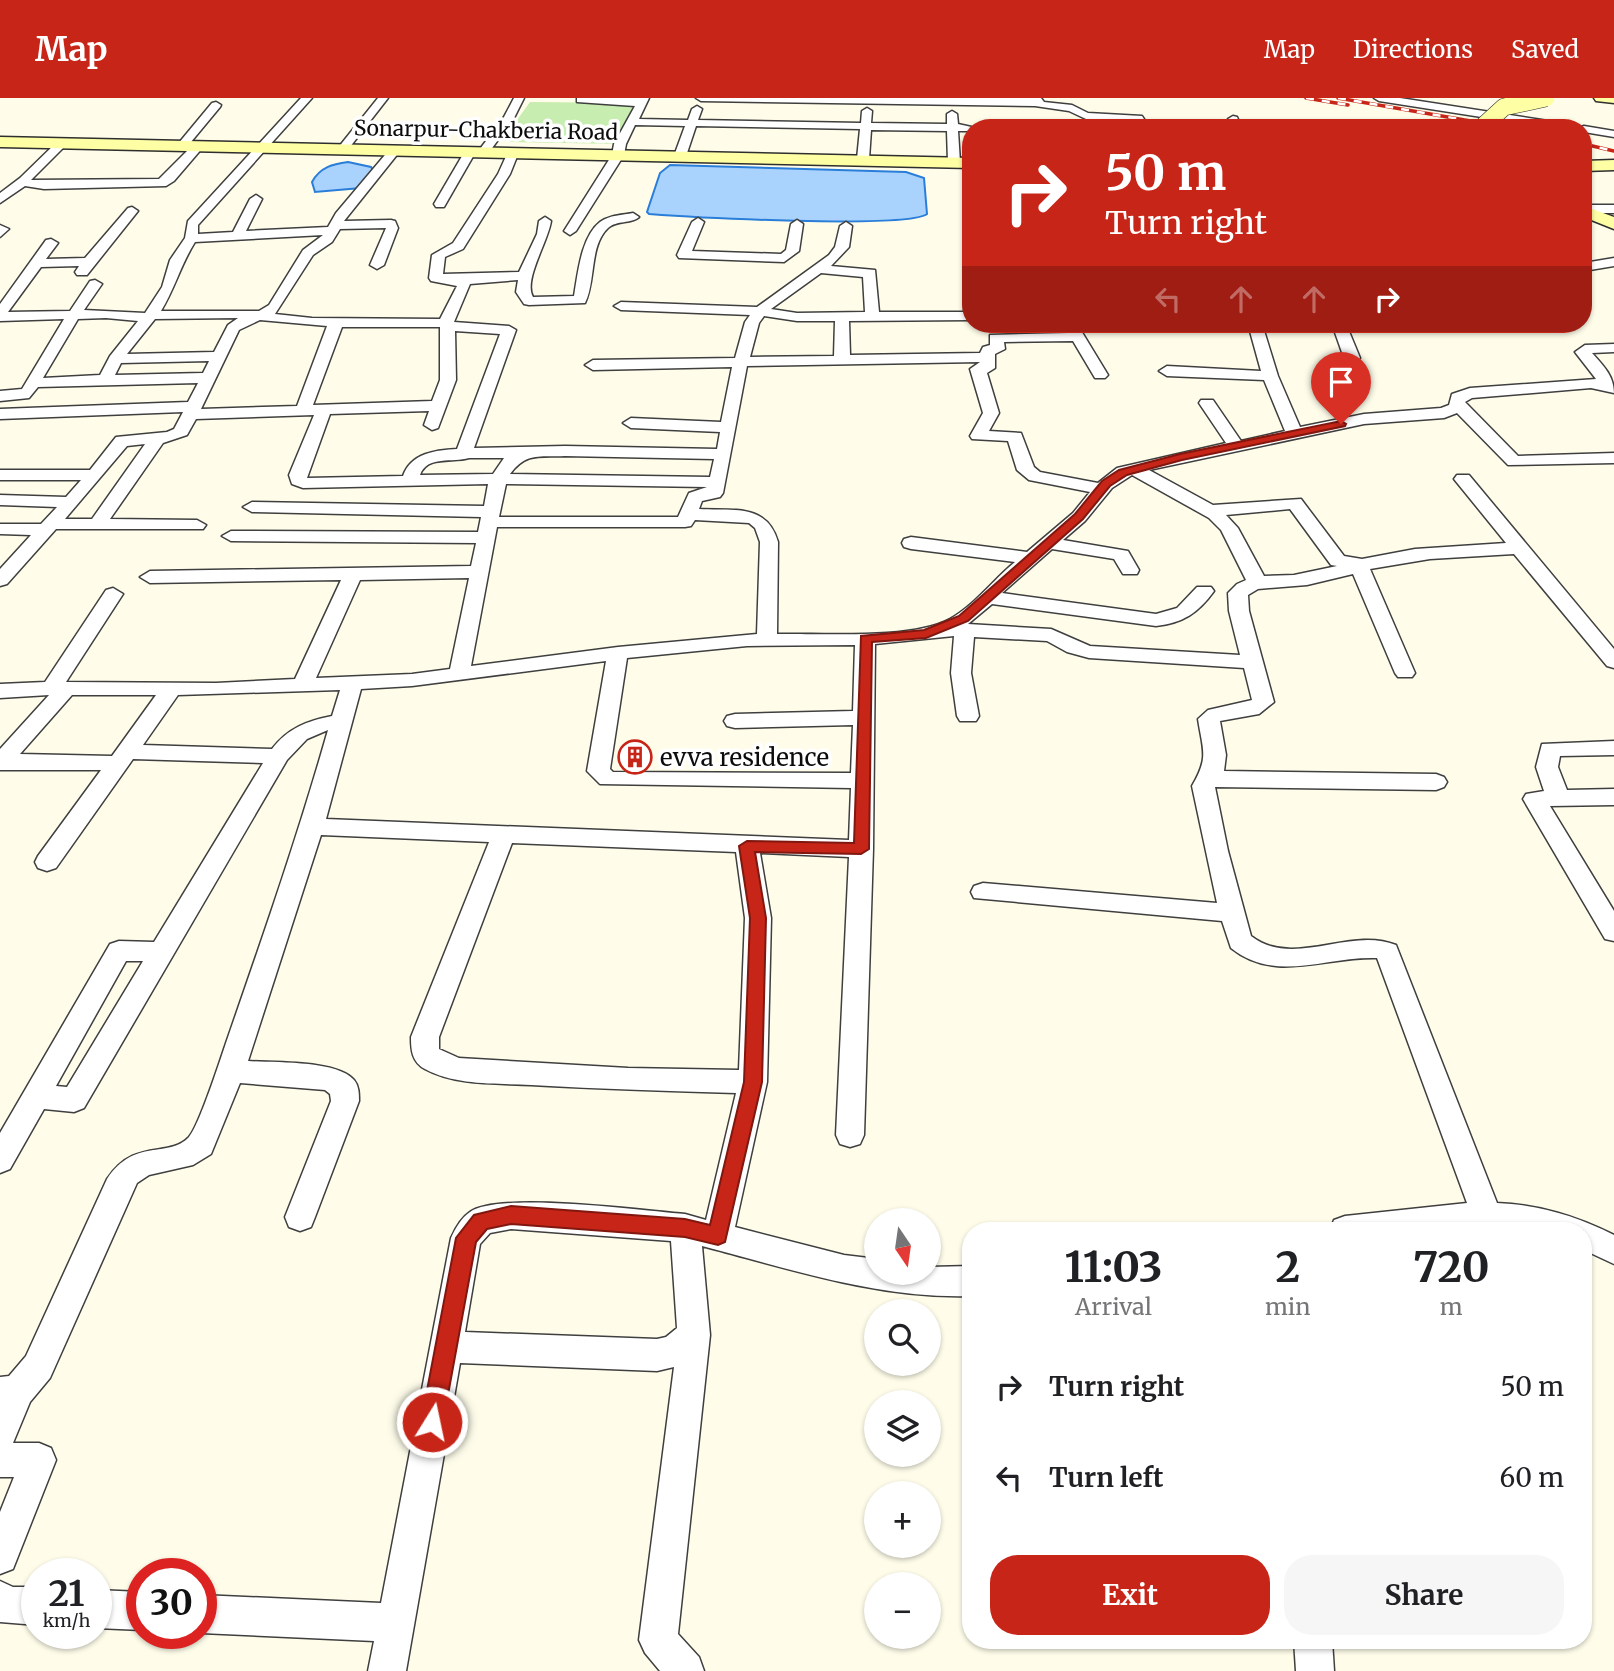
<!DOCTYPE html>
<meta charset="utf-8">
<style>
body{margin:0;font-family:Merriweather,serif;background:#f6f6f6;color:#202124;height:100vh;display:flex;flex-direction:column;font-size:26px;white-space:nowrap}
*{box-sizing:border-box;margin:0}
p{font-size:23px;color:#757577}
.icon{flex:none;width:38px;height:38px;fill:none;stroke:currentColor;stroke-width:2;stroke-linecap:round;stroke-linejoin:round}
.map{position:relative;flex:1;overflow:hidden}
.drawer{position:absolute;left:962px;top:1124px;width:630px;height:427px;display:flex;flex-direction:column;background:#fff;border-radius:28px;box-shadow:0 2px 5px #0004}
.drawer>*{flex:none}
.top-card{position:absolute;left:962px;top:21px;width:630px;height:214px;border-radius:28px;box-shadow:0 2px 5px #0004;background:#c72518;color:#fff;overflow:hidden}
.needle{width:46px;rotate:167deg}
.tools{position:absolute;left:864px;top:1110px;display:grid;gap:14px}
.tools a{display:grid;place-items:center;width:77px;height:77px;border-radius:50%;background:#fff;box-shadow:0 2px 5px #0004;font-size:35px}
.speed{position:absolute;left:21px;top:1460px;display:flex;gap:14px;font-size:35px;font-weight:700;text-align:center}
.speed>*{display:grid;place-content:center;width:91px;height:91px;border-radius:50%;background:#fff;box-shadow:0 2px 5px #0004;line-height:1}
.speed small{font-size:18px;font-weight:400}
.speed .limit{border:10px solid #d22;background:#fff;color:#111}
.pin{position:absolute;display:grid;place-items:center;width:60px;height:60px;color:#fff;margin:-72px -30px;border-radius:50% 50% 50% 0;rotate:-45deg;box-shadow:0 0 7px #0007}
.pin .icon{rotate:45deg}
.me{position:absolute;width:77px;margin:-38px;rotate:10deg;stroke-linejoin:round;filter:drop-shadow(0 0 5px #0008)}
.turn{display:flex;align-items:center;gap:24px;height:147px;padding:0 28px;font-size:32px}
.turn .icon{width:91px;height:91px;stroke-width:2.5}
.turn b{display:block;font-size:49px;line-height:60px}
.lanes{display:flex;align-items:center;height:66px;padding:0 28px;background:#0003;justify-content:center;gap:35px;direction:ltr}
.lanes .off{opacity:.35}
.eta{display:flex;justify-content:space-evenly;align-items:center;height:119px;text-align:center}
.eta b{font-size:42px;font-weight:700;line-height:49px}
.button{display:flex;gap:14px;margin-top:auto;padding:14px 28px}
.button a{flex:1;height:80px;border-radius:28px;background:#c72518;color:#fff;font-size:28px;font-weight:700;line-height:80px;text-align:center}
.button a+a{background:#f6f6f6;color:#202124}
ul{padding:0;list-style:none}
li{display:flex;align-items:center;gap:21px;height:91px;padding:0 28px}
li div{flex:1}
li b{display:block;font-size:26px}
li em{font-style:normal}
header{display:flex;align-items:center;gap:42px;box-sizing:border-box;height:98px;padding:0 35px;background:#c72518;color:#fff}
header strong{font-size:33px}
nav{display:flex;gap:38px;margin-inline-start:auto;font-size:24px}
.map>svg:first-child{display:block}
.green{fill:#c8edb0}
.water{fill:#a9d3fc;stroke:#2a7ed9;stroke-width:2}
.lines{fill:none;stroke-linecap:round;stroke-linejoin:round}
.minor-casing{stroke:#3f3f3f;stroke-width:3}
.secondary-casing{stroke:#2e2e2e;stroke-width:3}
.minor{fill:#fff;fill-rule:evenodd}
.secondary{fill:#feffa5;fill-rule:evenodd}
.rail-casing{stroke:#c72518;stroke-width:3.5}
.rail{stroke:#fff;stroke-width:2.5;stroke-dasharray:8;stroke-linecap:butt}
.secondary-bridge-casing{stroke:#2e2e2e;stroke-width:18;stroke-linecap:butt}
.secondary-bridge{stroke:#feffa5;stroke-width:17}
.route{fill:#c72518;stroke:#811810;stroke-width:2}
.labels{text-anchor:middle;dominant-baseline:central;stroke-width:7;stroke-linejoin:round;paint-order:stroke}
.far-street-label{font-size:21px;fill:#0c0c0c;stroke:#fff}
.poi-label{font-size:24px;fill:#0c0c0c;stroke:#fff;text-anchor:start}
</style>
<header>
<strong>Map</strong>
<nav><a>Map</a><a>Directions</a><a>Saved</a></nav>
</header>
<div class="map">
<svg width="1614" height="1573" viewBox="0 0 1614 1573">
<rect width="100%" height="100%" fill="#fffdea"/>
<g class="green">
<path d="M530,4L639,5L618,46L510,44L511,40H504Z"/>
<path d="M1236,21L1309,23L1313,30H1240Z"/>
</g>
<g class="water">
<path d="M348,64L371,69L373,72L361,90L315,94L312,84C320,69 333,66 348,64Z"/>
<path d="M670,67L906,74L924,80L927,116C906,131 688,119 649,116L647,114L660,75Z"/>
</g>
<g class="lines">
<defs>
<g id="minor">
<path d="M301,0H312L198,127V136L233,134L250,101L256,97L262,101L246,133L328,129L336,115L390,51L394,50L400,53L344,123L391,122L395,123L398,130L384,167L377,171L370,167L386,130L340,131L332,144L313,157L275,216L312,220L440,221L457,188L431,183L429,180L432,157L453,145L498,76L508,54L518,56L510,76L463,151L445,159L443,176L519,174L537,136L539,123L545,119L551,123C548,144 523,182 533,199L574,198C578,175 581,139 600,124C609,117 623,117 633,115L639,119C631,126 617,122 608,130C589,148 596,183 585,205L529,207L524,206L516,194L518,182L470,186L454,224L509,228L516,232L474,350L565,348L717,351L720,334L631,330L623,325L631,320L721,324L732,269L593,272L585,267L593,262L735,260L745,224L750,217L621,212L614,208L621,204L757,209L829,157L835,149L840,128L846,124L852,128L849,149L831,168L875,172L879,214H971V222L849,223L850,257L980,255L983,249L990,247V237L1068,235L1063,226H1077L1108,277L1105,280H1095L1073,243L1004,244L1005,251L995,256V270L987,275L999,315L989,333L1021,335L1034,369L1040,374L1098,385L1117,370L1226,345L1199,305L1201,302H1213L1241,343L1285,333L1264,282L1167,278L1159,273L1167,268L1261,273L1248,226H1262L1278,278L1300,329L1364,316L1441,310L1449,307L1452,296L1470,290L1596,281L1575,254L1585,247L1614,246V254L1592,255C1603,267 1614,278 1614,295L1591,290L1472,300L1465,304L1518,358L1614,355V365L1508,367L1457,315L1444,320L1364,326L1149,372L1213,407L1301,401L1344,458L1362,461L1415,451L1506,445L1454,381L1457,377H1469L1614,551V570L1607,568L1514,456L1430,461L1370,471L1415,575L1412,579H1398L1395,575L1353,476L1307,487L1258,491L1248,497L1249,513L1274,604L1259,616L1220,623L1226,657L1224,673L1436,676L1444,679L1447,684L1444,689L1436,692L1215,689L1228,753L1251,838C1293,871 1350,828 1396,847L1497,1105C1540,1107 1576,1118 1614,1137V1166L1584,1152V1132H1330L1334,1122L1345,1118L1467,1105L1377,860C1325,858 1276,886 1231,850L1222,823L974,800L971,794L974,788L983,785L1217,805L1192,688C1209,659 1203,653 1198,621L1208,612L1252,602L1244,570L1089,560L1067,554L1047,543L974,539L971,575L979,618L976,623H960L957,618L951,575L954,538L875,546L873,751L864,1037L860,1046L850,1049L840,1046L836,1037L849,759L760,755L771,820L767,984L735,1129L844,1157L877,1161V1174H929V1169L971,1168V1198C879,1201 790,1171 702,1148L710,1237L678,1536L699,1559L704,1573H660L645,1555L639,1542L674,1269L657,1273L460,1265L406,1573H368L374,1543L201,1535V1497L381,1505L451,1140C455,1131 461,1120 470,1114C499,1093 644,1113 685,1116L706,1122L736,995C668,993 600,991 531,987C497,985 456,988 425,971C412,964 411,952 411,939L489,744L321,737L248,963C273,965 337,962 354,982C359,988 359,996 359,1003L315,1119L311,1129L300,1133L289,1129L285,1119L331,1003L330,996L325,992L240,985L211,1056L193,1067L149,1077L137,1085L50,1280L30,1304L13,1345H39L51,1350L56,1362L13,1471L0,1476V1414L14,1379H0V1279L9,1278L26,1258L107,1081C135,1039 168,1061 189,1039C199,1028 220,963 226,945C262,841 298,738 328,632L307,641L287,662L84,1010L74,1014L44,1011L10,1071L0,1075V1035L110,846L119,843L154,844L263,665L133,661L56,770L47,773L38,770L35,764L38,758L101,672H0V651L49,597L0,600V586L45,584L106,492L113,490L123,496L66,584L216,585L295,581L341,482L150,485L140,479L150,473L471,468L476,445L231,443L222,438L231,433L478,434L481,419L252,414L243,409L252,404L484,408L488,386L303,390L292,386L289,377L314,317L196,321L187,337L163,345L110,421L197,422L206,427L203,431H56L7,486L0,488V471L31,437L0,436V426H41L57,409L0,407V397L66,399L81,382H0V372H90L116,339L167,334L174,331L183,314L0,321V311L188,304L198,285L38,289L29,300L0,303V293L22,291L64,221L0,223V206L46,142L51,141L58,145L46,161L85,160L128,110L132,109L138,113L87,177H77L75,174L79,168L41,169L8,214L70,213L90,183L95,182L102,186L84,212L145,215L162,189L170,162L185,140L188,123ZM323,137L303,152L269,207L259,213H161C175,190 181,166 195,144ZM821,175L863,179L865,214L797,215L771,211ZM764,218L797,223H835L834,258L750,259L759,225ZM106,220L138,223L110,258L100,277L43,280L78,221ZM238,220L228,227L214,254L127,256L155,221ZM260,222L327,228L297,308L201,311L239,232ZM342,229H440V282L432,303L313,307ZM455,233L500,236L457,351C436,352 411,355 403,378L307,380L330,316L429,313L424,327L432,332L438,330L456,282ZM209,263L203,275L115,277L121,265ZM980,264L970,271L983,315L970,338L972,341L1008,343L1017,372L1029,382L1090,394L1073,415L1027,454L911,439L904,441L902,445L904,449L911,451L1015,464C993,482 975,507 950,521C911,542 823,535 777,536L778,444C767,405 733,413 699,411L702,403L720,399L723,395L747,268ZM145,346L92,421H65L127,348ZM565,358L714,361L710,379L510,376C526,354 540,359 565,358ZM469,360H504L493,376L420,377C427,357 453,365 469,360ZM1132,377L1209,420L1221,432L1246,482L1237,486L1228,495L1229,513L1240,557L1090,548L1051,531L968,526L992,506L1156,528C1183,525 1198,515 1214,493L1211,489H1197L1177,510L1156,516L1002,495L1052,451L1114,461L1123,476H1137L1139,472L1128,453L1063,442L1085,423L1112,390ZM506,386L707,389L689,395L678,419H499ZM1290,411L1331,467L1337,468L1294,477L1264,478L1238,430L1226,417ZM695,422L749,425L755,430L760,444L757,536L618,549L471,568L497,429H685L691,428ZM469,480L450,571L412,576L316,580L360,482ZM855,547L853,613L735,616L727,618L724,623L727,628L735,630L853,627L851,675L613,674L610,671L627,560L747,548ZM606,563L587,673L600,686L851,690L849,742L326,721L361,591L412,588ZM340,592L332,618C307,623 288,630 272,651L143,647L178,597ZM72,597H156L112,658L20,656ZM512,745L736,754L745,820L739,972L628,970L459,960L439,951V939ZM126,863H143L67,989L56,988ZM511,1131L671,1143L677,1230L666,1239L657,1241L465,1234L480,1146L490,1135Z"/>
<path d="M378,0H388L346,54H338V50Z"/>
<path d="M514,0H524L514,20L487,57H479L477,55L504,19Z"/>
<path d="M577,0H649L639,21L688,22L692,11L697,8L702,11L698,22L861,25L862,13L867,10L872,13L871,25L947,26V16L952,13L957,16L958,26L976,30H971V33H958L960,64L954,67L948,64L947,33L871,32L869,61L863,64L857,61L860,31L696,28L686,58L680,61L674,58L685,28L635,27L626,46L624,57L576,133L570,137L564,133L612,57L614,46L635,8L577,4Z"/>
<path d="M696,0H1041L1044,4L1072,7L1088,15L1142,18L1150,30H1139L1135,23L1086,21L1069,13L1035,8L701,3Z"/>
<path d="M1374,0H1400L1574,27L1579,30H1551L1379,3Z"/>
<path d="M216,4L221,7L220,9L186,50H178V46L212,5Z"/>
<path d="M1233,18L1237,19L1242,30H1231L1228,21Z"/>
<path d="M1584,28L1614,33V39L1584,34V30H1579Z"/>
<path d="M58,43L68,45L31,82L159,81L194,46L204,48L174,83L166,88L44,91L25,88L0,105V95L20,80Z"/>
<path d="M465,53L475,55L444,109H436L434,106Z"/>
<rect x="1584" y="107" width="30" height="8"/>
<path d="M698,120L704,124L692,153L781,156L786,152L791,126L797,122L803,126L799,153L784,164L679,160L677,157L692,124Z"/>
<path d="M0,127L9,131L0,139Z"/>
<path d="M1614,160V168L1584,173V165Z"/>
<path d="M1332,226H1346L1360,260L1357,263H1347L1344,260Z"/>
<path d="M1614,643V657L1560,658L1558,669L1567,692L1614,691V707L1550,708L1614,813V843L1605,841L1523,701L1526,696L1544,693L1536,669L1542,646Z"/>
<path d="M0,1483L13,1489H37V1527L0,1524Z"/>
<path d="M96,1492L142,1494V1532L96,1530Z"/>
<path d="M1294,1542H1332L1334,1573H1296Z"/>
</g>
<g id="secondary">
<path d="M1594,0H1614V5L1596,3Z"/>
<path d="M0,39L971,60V70L0,49Z"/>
<path d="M1614,62V72L1584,73V63Z"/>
<path d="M1584,108L1614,119V131L1584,119Z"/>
</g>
</defs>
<use href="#minor" class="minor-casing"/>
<use href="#secondary" class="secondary-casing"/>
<use href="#minor" class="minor"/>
<use href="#secondary" class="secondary"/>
<defs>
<g id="rail">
<path d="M1306,0L1348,7"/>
<path d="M1338,0L1511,30"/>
<path d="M1584,46L1614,53"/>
</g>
</defs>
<use href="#rail" class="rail-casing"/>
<use href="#rail" class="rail"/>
<defs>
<path id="secondary-bridge" d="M1481,30L1504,9L1546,0"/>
</defs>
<use href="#secondary-bridge" class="secondary-bridge-casing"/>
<use href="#secondary-bridge" class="secondary-bridge"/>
</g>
<path class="route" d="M1341,323L1346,326L1345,328L1182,362L1127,377L1110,388L1083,421L968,523L926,540L872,544L869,751L861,756L755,754L766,820L762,984L725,1144L718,1147L685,1139L511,1126L487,1131L476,1144L443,1324L440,1332L432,1335L424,1332L421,1324L456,1140L474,1117L511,1108L685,1121L710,1127L744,984L750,820L739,748L747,743L854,745L861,538L924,532L959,518L1075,416L1102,383L1119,372L1180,356Z"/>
<defs>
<symbol id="building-ring" viewBox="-11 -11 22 22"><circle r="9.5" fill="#fff" stroke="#c72518" stroke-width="1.5"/><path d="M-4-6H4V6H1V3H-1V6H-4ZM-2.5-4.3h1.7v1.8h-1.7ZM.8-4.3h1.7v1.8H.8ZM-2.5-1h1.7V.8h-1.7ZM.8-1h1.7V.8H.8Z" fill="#c72518"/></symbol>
</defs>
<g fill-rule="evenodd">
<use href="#building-ring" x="616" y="640" width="38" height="38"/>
</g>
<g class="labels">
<g class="far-street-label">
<text transform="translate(486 32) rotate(1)">Sonarpur-Chakberia Road</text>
</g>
<g class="poi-label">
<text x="660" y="659">evva residence</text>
</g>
</g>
</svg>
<div class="tools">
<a><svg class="needle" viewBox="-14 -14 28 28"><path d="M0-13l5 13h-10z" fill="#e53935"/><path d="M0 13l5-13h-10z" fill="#757577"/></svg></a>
<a><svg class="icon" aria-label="search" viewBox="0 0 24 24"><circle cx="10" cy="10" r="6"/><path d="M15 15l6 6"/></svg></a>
<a><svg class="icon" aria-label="layers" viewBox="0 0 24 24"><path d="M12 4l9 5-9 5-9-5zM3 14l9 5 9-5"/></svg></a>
<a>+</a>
<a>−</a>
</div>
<div class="speed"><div>21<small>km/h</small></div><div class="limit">30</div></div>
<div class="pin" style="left:1341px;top:326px;background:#d93025"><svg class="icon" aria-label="arrive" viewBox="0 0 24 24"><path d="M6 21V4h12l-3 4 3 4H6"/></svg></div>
<svg class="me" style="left:432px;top:1324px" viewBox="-20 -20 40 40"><circle r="17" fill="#c72518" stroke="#fff" stroke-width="3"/><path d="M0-11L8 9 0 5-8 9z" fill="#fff"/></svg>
<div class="top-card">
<div class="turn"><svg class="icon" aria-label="right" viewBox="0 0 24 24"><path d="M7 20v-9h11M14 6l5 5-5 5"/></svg><div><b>50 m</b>Turn right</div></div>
<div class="lanes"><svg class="icon off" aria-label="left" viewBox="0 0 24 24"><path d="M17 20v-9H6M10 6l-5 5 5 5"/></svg><svg class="icon off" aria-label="ahead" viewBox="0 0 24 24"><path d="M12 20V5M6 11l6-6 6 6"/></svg><svg class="icon off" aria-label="ahead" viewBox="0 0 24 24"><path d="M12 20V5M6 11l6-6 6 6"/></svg><svg class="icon" aria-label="right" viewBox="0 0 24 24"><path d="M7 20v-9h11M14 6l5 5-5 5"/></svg></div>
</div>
<section class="drawer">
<div class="eta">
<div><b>11:03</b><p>Arrival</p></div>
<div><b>2</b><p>min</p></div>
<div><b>720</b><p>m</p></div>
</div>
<ul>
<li><svg class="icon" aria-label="right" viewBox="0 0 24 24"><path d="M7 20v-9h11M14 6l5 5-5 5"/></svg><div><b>Turn right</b></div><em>50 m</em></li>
<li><svg class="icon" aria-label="left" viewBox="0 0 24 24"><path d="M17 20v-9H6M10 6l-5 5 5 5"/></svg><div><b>Turn left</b></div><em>60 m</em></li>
</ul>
<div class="button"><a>Exit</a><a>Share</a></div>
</section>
</div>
